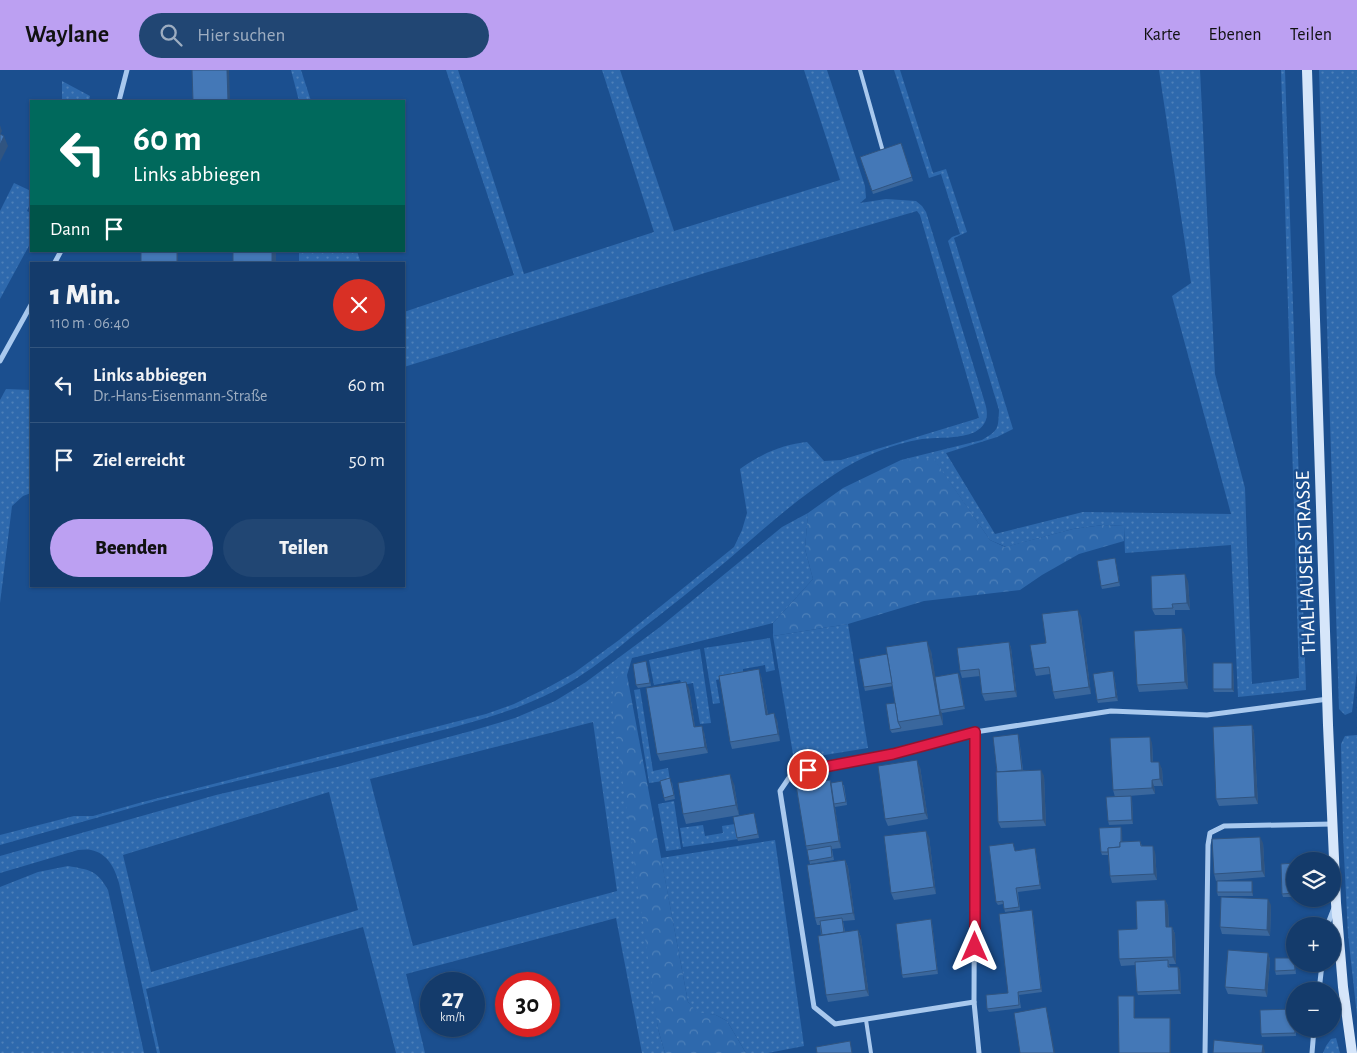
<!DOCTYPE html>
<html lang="de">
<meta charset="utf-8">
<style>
body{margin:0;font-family:"Alegreya Sans",sans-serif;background:#214673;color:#f1f3f6;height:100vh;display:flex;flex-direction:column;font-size:19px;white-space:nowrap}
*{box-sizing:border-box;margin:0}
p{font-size:16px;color:#9dadc1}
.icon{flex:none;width:28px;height:28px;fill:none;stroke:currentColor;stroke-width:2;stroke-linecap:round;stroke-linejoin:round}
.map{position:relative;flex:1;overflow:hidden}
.sheet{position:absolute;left:30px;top:192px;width:375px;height:325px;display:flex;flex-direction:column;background:#143b6b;border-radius:0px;box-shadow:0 1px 4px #0004,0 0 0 1px #33557e}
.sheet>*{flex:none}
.banner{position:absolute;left:30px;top:30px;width:375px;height:152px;border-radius:0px;box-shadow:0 1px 4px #0004,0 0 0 1px #33557e;background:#00695c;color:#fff;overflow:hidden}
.controls{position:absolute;left:1286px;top:782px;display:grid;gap:10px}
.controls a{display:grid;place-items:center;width:55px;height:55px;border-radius:50%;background:#143b6b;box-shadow:0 1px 4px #0004,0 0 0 1px #33557e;font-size:25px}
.speed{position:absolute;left:420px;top:902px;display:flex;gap:10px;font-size:25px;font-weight:700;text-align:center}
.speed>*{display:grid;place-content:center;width:65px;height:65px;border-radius:50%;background:#143b6b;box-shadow:0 1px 4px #0004,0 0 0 1px #33557e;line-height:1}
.speed small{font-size:12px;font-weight:400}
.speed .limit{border:8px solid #d22;background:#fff;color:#111}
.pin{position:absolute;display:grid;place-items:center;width:42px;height:42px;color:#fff;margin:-21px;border:2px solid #fff;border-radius:50%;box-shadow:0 1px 5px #0007}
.me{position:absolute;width:55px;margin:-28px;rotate:0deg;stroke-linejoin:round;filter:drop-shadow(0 0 4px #0008)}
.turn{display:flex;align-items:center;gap:18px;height:105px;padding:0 20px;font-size:22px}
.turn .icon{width:65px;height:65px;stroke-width:2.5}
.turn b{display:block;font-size:35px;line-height:42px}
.then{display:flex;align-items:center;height:48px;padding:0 20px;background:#0003;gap:10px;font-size:19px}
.round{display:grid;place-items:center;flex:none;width:52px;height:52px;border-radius:26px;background:#214673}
.head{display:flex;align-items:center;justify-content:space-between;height:85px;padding:0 20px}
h1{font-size:30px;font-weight:800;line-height:38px}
.primary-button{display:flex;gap:10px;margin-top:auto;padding:10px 20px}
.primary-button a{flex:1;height:58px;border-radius:30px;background:#bca0f2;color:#111;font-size:20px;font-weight:800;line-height:58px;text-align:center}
.primary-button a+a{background:#214673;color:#f1f3f6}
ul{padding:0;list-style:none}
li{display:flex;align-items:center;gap:15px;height:75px;padding:0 20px;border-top:1px solid #33557e}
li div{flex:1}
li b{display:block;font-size:19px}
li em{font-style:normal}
header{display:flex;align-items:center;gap:30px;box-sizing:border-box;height:70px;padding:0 25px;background:#bca0f2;color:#111}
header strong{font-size:24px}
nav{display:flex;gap:28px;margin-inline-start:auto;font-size:18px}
.search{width:350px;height:45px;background:#214673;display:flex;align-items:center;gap:12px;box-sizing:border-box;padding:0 18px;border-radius:28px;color:#9dadc1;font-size:19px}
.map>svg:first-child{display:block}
.grass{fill:url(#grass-dots);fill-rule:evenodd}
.forest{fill:url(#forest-crowns)}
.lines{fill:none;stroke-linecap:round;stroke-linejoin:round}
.service{stroke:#a9c9ee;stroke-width:4}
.minor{stroke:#a9c9ee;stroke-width:5}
.secondary{stroke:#d6e6fa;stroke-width:10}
.wall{fill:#3a679d}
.shaded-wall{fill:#305480}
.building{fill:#4478b7;stroke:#305480}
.route-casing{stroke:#92132f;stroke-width:12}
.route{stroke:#e11d48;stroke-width:9}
.labels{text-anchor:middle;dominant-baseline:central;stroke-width:5;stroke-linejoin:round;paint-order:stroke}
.street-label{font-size:20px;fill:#fff;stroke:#1b4f8f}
</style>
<header>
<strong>Waylane</strong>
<div class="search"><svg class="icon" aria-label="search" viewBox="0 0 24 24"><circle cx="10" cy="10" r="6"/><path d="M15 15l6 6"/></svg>Hier suchen</div>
<nav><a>Karte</a><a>Ebenen</a><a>Teilen</a></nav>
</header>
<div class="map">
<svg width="1357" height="983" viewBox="0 0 1357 983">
<defs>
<pattern id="grass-dots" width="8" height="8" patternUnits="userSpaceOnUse" patternTransform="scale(1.25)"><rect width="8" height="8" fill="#2e69ad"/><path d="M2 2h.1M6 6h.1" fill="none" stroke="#4d80b9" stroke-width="1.8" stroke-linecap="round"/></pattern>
<pattern id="forest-crowns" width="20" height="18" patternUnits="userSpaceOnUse" patternTransform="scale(1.25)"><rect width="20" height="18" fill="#2e69ad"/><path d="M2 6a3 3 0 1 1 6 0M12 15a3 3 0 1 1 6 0" fill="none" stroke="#4d80b9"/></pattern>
</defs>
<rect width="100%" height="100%" fill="#1b4f8f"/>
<g class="grass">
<path d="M291,0H301L311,31H299Z"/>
<path d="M446,0H458L524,204L654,162L602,0H620L674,161L840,110L804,0H827L865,116L866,128L860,133L886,129L916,131L922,136L926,142L985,333C989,346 987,355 975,362C960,369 939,367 922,369C891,374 861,387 835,404C797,429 763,459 729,489C698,515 666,540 634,565C616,580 597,595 577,608C538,633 495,646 451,658L156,731L0,775V765L74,746H93L139,733L486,644L514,634L547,618L574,603L619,570L734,477L742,460L747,443L740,399C759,385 783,374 807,372L824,391L841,390L979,348L920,145L917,141L708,202L404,297V242L514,205Z"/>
<path d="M894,0H900L933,103L946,99L967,162L954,168L1013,359L997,367L946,383L995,464L1083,442L1231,444L1172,226L1191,213L1159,0H1200L1215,304L1245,418L1252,614L1299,608L1281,0H1285L1306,620L1238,627L1231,475L1125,483L1124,456L1103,455L1073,459L1006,477L990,470L934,390H901L982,370C999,360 998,359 999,340L948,171L952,167L960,164L941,104L929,108Z"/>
<path d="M1319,0H1357V601L1352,642L1345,645L1339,639Z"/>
<path d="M62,11L90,26L89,31H62Z"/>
<path d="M14,113L31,121V131L27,141L31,143V172L0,229V141Z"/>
<path d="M299,181H357L361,194H299Z"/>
<path d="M6,319L31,320V423L23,426L12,436L0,533V330Z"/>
<path d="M808,443L805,479L813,509L773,553L632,588L627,605H618L658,959L665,983H642L616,848L406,904L425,983H396L363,857L146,919L160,983H157L119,813C115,798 107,783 91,780C87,779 82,780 78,780L0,803V786L216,725L337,697L471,661L515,648L555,631L586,612L660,557L782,457ZM593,652L617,821L413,876L370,709ZM329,722L358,840L151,902L123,785Z"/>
<path d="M848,554L868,678L794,690L773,566Z"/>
<path d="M770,568L775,600L766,602L765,595L743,599V605L716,610L720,633L713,634L704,578Z"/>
<path d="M700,579L711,653L700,654L693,613L682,615L680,610L654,615L649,590Z"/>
<path d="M640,619L653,701L668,698L670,710L649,713L634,620Z"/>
<path d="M1357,665V946L1348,864L1343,766L1341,674L1345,666Z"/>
<path d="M674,731L681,779L666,781L658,734Z"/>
<path d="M735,754L738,769L683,777L680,758L703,755L705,766L723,763L722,756Z"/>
<path d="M775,770L804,976L768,983H746L727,951L716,945L697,943L688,932L661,788Z"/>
<path d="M68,796C90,800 97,800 108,820L144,983H0V817L38,802Z"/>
<path d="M1336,968L1340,983H1323L1326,976L1331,969Z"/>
</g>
<g class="forest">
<path d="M934,389L990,470L1005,477L1073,459L1103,455L1124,456V471L1079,484L1042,505L1020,520L924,531L848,554L773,566V553L813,509L805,479L808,443L843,418L901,390Z"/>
<path d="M618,605H627L688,932L697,942L716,945L727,951L746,983H665L658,959L612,636L613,618Z"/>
</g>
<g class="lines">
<g class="service">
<path d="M860,0L882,78"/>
<path d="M866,950L871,983"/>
</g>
<g class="minor">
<path d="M119,31L127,0"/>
<path d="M54,194L61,181"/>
<path d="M0,291L31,235"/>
<path d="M975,662L974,932L979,983"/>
<path d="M1327,856L1334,838"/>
<path d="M1319,921L1322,894"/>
<path d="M974,932L835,954L814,937L780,721L793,702L893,684L975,662L1111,641L1207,645L1328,629"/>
<path d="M1205,983L1208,775L1210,763L1224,756L1333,754"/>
<path d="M1312,983L1314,959"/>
</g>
<path class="secondary" d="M1307,0L1328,655L1336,833L1343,917L1352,983"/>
</g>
<g class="wall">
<path d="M901,73L913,111L873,124L860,87Z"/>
<path d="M1115,488L1120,516L1102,519L1101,516Z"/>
<path d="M1188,511L1190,540H1175V545H1155L1152,539Z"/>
<path d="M1081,546L1091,624L1055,629L1053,622L1050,604L1036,606L1034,599Z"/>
<path d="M1185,565L1188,619L1139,622L1137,615Z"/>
<path d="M1009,572L1011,578L1017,627L985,631L982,624L980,606L962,608L960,601Z"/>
<path d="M931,581L935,607L958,603L965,639L942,643L943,655L892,663L890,660L895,633L893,616L865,621L864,617Z"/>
<path d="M646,591L651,616L638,618L636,615Z"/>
<path d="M1232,593L1233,597L1234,622H1214L1213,619Z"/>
<path d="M1113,601L1114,605L1118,631L1098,633L1097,630Z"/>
<path d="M761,606L768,644L777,650L780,671L732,679L730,672Z"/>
<path d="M689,618L695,657L704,662L708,683L660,691L657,684Z"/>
<path d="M1252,655L1254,662L1258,734L1219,736L1216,729Z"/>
<path d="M1019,668L1023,700L1044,706L1046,756L1001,758L998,752L997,702Z"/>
<path d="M1152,673L1153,692L1162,699L1163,716H1154L1155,724L1115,727L1113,720Z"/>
<path d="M920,697L928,749L888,756L885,749Z"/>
<path d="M819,702L821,711L830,710L831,713L844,715L847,735L835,737L841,778L832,779L834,790L810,794L806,776L800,714Z"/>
<path d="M672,712L675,729L665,731L664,728Z"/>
<path d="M734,714L739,745L686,754L683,744Z"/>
<path d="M1131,726L1132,729L1133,754L1109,755L1108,751Z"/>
<path d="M754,743L759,768L738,771L737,768Z"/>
<path d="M1122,760V772L1140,771L1142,776L1155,782L1157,810L1112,813L1110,806L1108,785H1102L1101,782Z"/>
<path d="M929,767L936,824L894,830L891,823Z"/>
<path d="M1013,773L1015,781L1035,778L1036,782L1041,819L1018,822L1020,840L1005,842L1003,834L998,835L996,832Z"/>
<path d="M1263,773L1265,807L1216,811L1214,804Z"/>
<path d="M845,790L848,797L855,850L843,851L845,862L858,860L861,867L869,926L828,932L826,925L820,855H817L815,848Z"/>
<path d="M1295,793V827H1283L1282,824Z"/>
<path d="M1253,815V826H1218L1217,822Z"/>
<path d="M1165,830L1168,836L1169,857H1172L1175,864L1176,894H1169L1170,897H1178L1180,900L1181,924L1138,925L1137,922L1136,895L1121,896L1119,889L1137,859Z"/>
<path d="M1271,835L1270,866L1222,864L1220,857Z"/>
<path d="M1032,840L1033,844L1042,922L1019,925L1021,938L989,942L987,939L1008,923Z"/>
<path d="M932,853L938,904L903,908L902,905Z"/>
<path d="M1268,883L1270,890L1267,927L1228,924L1225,917Z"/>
<path d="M1294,888L1296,904L1276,905L1275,901Z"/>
<path d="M1294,939L1296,966L1262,967L1261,964Z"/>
</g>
<g class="shaded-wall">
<path d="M227,0H229L230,31H228Z"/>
<path d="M0,55L2,61L0,65Z"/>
<path d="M4,66L8,76L0,92V75Z"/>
<rect x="177" y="181" width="1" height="13"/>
<rect x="272" y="181" width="4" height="13"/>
<path d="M1185,504L1188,511L1190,540L1187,533Z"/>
<path d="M1078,540L1081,546L1091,624L1089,617Z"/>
<path d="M1182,558L1185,565L1188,619L1185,612Z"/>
<path d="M927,571L931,581L941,640H940L942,643L943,655L940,645Z"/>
<path d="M1009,572L1011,578L1017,627L1015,621Z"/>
<path d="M1232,593L1233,597L1234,622L1232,619Z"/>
<path d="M759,599L761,606L769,651L766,645Z"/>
<path d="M1113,601L1114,605L1118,631L1116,627Z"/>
<path d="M958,603L960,606L965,639L964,636Z"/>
<path d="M686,612L689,618L696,664L694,657Z"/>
<path d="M774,643L777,650L780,671L778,664Z"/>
<path d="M1252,655L1254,662L1258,734L1255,727Z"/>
<path d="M702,656L704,662L708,683L705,677Z"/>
<path d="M1018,664L1019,668L1023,707L1022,704Z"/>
<path d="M1150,667L1152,673L1153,699L1151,692Z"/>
<path d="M917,690L920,697L928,749L925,743Z"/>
<path d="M1159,692L1162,699L1163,716L1160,709Z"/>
<path d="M1041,700L1044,706L1046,756L1043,750Z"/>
<path d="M730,704L734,714L739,745L736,735Z"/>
<path d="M830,710L832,716L834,734L835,737L841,778L839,771Z"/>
<path d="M1152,710L1154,716L1155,724L1152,718Z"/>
<path d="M1131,726L1132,729L1133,754L1132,750Z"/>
<path d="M1121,757L1122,760L1123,784L1122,781Z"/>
<path d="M926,761L929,767L936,824L934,817Z"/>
<path d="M1260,767L1263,773L1265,807L1262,801Z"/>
<path d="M1153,776L1155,782L1157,810L1154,804Z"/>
<path d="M1035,778L1036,782L1041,819L1040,815Z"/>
<path d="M845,790L848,797L855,850L853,843Z"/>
<path d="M1252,811L1253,815V826L1252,822Z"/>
<path d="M1268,829L1271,835L1270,866L1267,860Z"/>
<path d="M1165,830L1168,836L1169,864L1166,857Z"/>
<path d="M1032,840L1033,844L1042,922L1041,919Z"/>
<path d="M931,849L932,853L938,904L937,900Z"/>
<path d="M1172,857L1175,864L1176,894L1173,887Z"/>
<path d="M858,860L861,867L869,926L866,920Z"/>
<path d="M1268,883L1270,890L1267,927L1265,920Z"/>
<path d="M1178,897L1180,900L1181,924L1179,920Z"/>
<path d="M1134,926L1135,929V951L1134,948Z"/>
<path d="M1046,937L1047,940L1055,983H1054Z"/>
<path d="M1170,948L1171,951V983H1170Z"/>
<path d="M1263,975L1265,982V983H1262Z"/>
</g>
<g class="building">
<path d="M192,0H227L228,31H193Z"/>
<path d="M0,64L4,66L0,75Z"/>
<path d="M901,73L912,107L872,121L860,87Z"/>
<rect x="141" y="181" width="36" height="13"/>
<rect x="233" y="181" width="39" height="13"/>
<path d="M1115,488L1119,512L1101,516L1097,491Z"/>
<path d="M1185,504L1187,533L1172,534L1173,538L1152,539L1151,506Z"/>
<path d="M1078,540L1089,617L1053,622L1049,597L1034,599L1030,575L1046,573L1042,544Z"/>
<path d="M1182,558L1185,612L1137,615L1134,561Z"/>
<path d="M927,571L940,645L898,652L886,577Z"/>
<path d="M1009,572L1015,621L982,624L979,599L960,601L957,578Z"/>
<path d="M887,584L892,613L864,617L859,589Z"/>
<path d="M646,591L650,613L636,615L633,594Z"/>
<rect x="1213" y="593" width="19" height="26"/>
<path d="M759,599L766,645L774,643L778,664L730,672L719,606Z"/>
<path d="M1113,601L1116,627L1097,630L1093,604Z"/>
<path d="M958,603L964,636L940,640L935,607Z"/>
<path d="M686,612L694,657L702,656L705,677L657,684L646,618Z"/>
<path d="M895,633L898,652L901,658L890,660L886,634Z"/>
<path d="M1252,655L1255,727L1216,729L1213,657Z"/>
<path d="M1018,664L1022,700L997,702L993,667Z"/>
<path d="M1150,667L1151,692H1159L1160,709L1152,710V718L1113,720L1110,668Z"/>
<path d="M917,690L925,743L885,749L878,696Z"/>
<path d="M1041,700L1043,750L998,752L996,702Z"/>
<path d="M819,702L820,711L800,714L799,705Z"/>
<path d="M730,704L736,735L683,744L678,713Z"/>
<path d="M670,708L674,725L664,728L660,711Z"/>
<path d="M830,710L839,771L806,776L796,715Z"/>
<path d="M842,711L846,732L834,734L831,713Z"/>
<path d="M1131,726L1132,750L1108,751L1106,727Z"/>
<path d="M754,743L758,764L737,768L733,747Z"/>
<path d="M1121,757V772H1120V777L1108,778V782H1101L1099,758Z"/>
<path d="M926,761L934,817L891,823L884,766Z"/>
<path d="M1260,767L1262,801L1214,804L1212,769Z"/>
<path d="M1140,771L1141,776H1153L1154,804L1110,806L1108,778L1120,777V772Z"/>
<path d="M1013,773L1015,781L1035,778L1040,815L1016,818L1019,837L1004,839L1003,831L996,832L989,776Z"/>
<path d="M831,776L832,787L809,791L807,780Z"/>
<path d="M845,790L853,843L815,848L807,795Z"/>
<path d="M1295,793V823L1282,824L1281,794Z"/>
<rect x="1217" y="811" width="35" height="11"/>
<path d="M1221,827L1268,829L1267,860L1220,857Z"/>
<path d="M1165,830L1166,857H1172L1173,887L1119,889L1118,860L1137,859L1136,831Z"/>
<path d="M1032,840L1041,919L1018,922L1019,935L987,939L986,925L1008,923L999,844Z"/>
<path d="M842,848L844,862L822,865L820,851Z"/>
<path d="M931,849L937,900L902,905L896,854Z"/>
<path d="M858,860L866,920L826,925L818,866Z"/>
<path d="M1228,880L1268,883L1265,920L1225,917Z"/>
<path d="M1275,888H1294L1295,900L1275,901Z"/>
<path d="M1168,890V897H1178L1179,920L1137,922L1135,892Z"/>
<path d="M1118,926H1134V948H1170V983H1119Z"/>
<path d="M1046,937L1054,983H1020L1014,943Z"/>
<path d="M1294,939L1295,963L1261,964L1260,940Z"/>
<path d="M1214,970L1263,975L1262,983H1213Z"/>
<path d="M850,971L852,983H817L816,977Z"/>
</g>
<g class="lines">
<defs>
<path id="route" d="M808,700L893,684L975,662V877"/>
</defs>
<use href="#route" class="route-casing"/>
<use href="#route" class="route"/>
</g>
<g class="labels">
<g class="street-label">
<text transform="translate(1306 493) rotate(-92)">THALHAUSER STRASSE</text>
</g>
</g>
</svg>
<div class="controls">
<a><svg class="icon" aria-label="layers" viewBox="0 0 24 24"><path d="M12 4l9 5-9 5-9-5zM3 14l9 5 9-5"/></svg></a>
<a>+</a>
<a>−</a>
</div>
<div class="speed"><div>27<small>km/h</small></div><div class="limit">30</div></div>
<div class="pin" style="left:808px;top:700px;background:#d93025"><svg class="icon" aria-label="arrive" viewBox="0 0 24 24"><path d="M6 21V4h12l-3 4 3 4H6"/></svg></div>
<svg class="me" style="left:975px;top:877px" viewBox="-20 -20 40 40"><path d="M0-17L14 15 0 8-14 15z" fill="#e11d48" stroke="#fff" stroke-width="4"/></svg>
<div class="banner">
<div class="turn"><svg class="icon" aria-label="left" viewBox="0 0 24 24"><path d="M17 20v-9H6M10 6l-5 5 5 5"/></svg><div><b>60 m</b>Links abbiegen</div></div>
<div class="then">Dann<svg class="icon" aria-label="arrive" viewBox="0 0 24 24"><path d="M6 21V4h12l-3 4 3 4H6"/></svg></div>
</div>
<section class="sheet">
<div class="head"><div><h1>1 Min.</h1><p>110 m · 06:40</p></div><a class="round" style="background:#d93025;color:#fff"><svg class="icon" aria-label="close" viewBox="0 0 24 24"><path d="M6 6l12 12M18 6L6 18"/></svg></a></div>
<ul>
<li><svg class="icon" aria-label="left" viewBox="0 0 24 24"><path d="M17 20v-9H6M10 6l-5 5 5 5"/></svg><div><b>Links abbiegen</b><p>Dr.-Hans-Eisenmann-Straße</p></div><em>60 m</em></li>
<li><svg class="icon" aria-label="arrive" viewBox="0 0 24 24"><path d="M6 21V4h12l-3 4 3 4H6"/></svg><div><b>Ziel erreicht</b></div><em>50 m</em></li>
</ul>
<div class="primary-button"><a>Beenden</a><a>Teilen</a></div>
</section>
</div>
